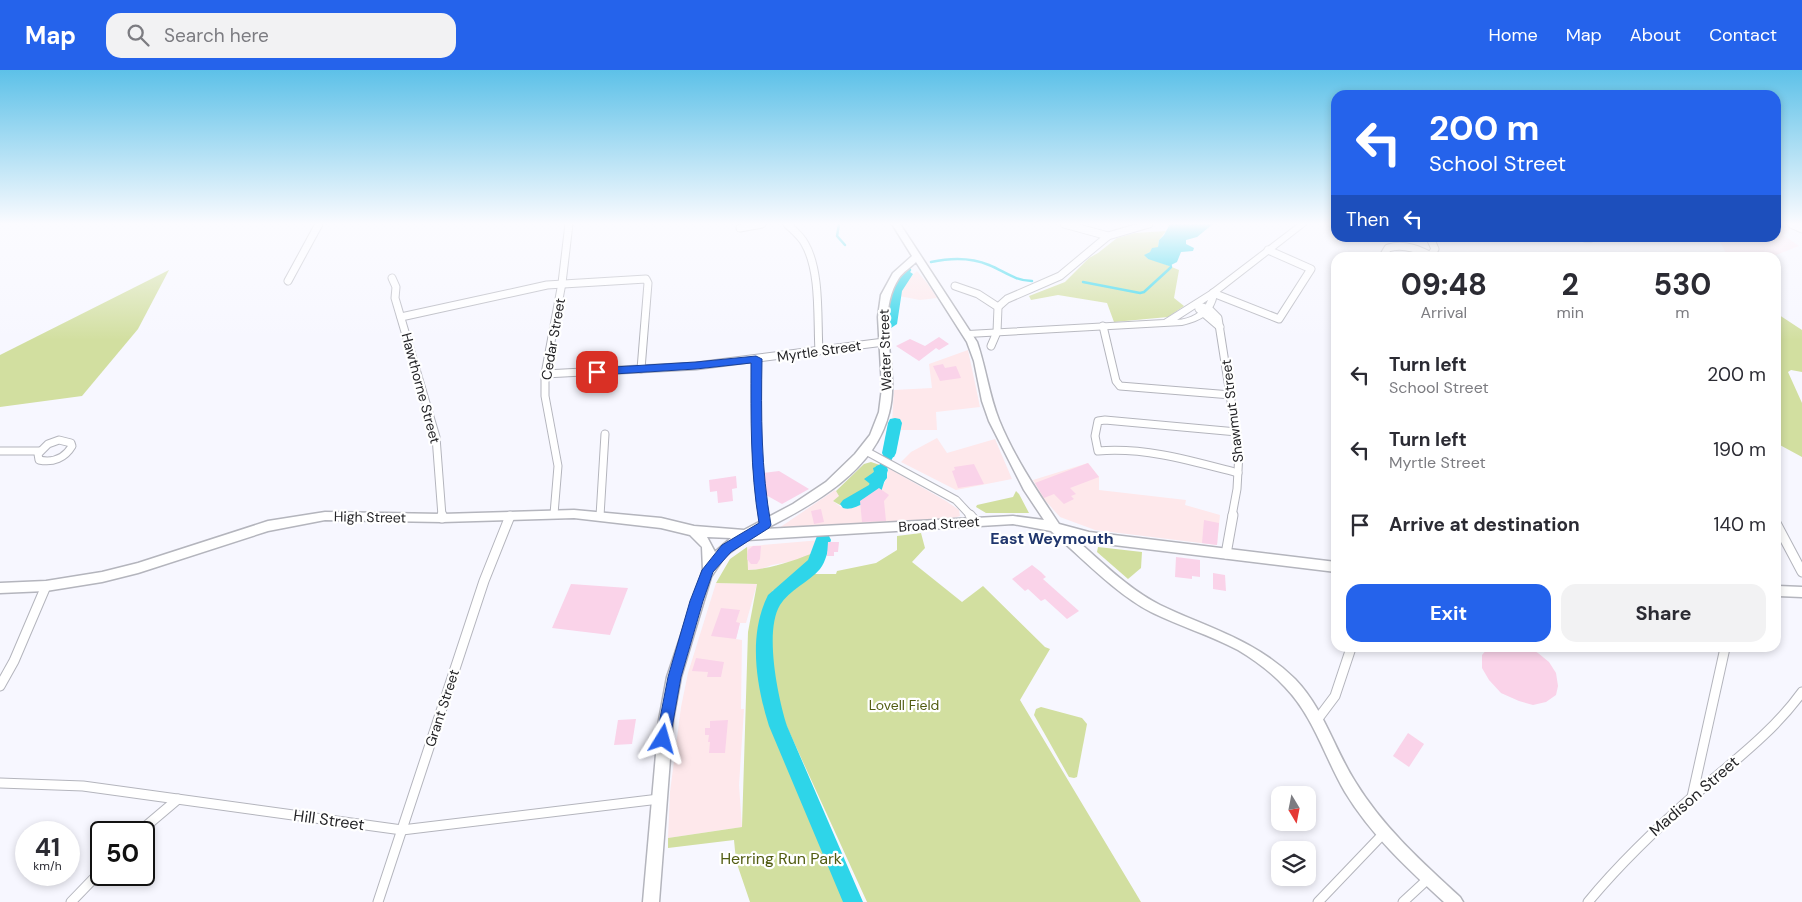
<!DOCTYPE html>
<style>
body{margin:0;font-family:"DM Sans",sans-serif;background:#f2f2f3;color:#2b2b33;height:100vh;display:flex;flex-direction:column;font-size:19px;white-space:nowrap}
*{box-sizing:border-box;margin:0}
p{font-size:16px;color:#7c7c81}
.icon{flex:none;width:28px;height:28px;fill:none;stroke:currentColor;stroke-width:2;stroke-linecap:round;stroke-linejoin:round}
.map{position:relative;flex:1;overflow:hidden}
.details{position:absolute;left:1331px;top:182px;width:450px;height:400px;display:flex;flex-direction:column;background:#fff;border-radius:15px;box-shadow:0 2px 8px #0003}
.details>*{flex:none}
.guide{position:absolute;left:1331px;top:20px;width:450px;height:152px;border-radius:15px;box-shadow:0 2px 8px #0003;background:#2563eb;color:#fff;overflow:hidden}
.needle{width:32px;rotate:170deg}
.controls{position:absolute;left:1271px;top:716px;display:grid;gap:10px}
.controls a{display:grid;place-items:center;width:45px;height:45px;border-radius:10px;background:#fff;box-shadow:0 2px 8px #0003;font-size:25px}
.speed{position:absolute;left:15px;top:751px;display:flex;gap:10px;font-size:25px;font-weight:700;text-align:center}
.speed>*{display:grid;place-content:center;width:65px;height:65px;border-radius:50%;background:#fff;box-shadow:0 2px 8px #0003;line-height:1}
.speed small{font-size:12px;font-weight:400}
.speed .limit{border:2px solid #111;border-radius:8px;background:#fff;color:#111}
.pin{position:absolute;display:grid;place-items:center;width:42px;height:42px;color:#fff;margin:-21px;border-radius:10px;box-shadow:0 2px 8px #0006}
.me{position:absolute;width:55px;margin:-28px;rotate:8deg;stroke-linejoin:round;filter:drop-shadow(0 0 4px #0008)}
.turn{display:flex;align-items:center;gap:18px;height:105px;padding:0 15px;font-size:22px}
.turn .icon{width:65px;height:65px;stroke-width:2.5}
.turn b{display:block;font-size:35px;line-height:42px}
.then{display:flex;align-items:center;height:48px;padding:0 15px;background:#0003;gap:10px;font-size:19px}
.eta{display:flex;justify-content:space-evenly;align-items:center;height:85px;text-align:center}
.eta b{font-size:30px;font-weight:700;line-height:35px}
.cta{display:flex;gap:10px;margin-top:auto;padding:10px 15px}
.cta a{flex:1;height:58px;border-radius:15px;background:#2563eb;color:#fff;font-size:20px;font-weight:700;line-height:58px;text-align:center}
.cta a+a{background:#f2f2f3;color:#2b2b33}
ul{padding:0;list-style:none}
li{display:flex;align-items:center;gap:15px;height:75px;padding:0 15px}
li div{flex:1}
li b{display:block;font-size:19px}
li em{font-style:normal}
header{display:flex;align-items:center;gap:30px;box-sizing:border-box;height:70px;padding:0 25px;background:#2563eb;color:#fff}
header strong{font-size:24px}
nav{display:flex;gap:28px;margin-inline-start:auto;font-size:18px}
.search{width:350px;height:45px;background:#f2f2f3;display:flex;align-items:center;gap:12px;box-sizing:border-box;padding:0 18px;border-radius:15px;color:#7c7c81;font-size:19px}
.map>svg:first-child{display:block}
.commercial{fill:#fee8eb}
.industrial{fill:#ffe6f1}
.green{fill:#d2dfa0}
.water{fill:#2ed5e9}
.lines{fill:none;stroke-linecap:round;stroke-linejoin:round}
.stream{stroke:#2ed5e9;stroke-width:2.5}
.river{fill:#2ed5e9;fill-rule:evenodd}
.building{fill:#fad3e9}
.minor-far1-casing{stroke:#b4b5bd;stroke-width:9}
.minor-casing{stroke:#b4b5bd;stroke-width:11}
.tertiary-casing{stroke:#b4b5bd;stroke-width:2}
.secondary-casing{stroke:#b4b5bd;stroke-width:3}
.minor-far1{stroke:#fff;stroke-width:7}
.minor{stroke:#fff;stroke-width:9}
.tertiary{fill:#fff;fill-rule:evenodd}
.secondary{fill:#fff;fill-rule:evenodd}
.route{fill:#2563eb;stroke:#184099}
.labels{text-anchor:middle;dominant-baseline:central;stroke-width:4.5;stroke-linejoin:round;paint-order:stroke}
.street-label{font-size:14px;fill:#242427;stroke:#fff}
.park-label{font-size:14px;fill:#515c11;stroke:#fff}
.quarter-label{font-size:16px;font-weight:bold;fill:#20366d;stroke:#fff}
.near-street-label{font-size:16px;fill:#242427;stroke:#fff}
.near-park-label{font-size:16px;fill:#515c11;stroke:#fff}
</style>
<header>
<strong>Map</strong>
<div class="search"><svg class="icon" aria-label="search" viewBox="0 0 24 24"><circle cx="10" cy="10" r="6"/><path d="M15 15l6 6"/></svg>Search here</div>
<nav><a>Home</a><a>Map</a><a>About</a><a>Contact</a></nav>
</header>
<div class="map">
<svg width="1802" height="832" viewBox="0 0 1802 832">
<rect width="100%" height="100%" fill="#f7f7ff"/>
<g class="commercial">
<path d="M917,201L927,213L937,228L920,230L899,226L904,213Z"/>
<path d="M968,280L980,337L936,342L937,360H900L897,353H892L894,320L932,318L929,294Z"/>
<path d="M937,368L947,383L995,369L1012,409L956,420L901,392L911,382Z"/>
<path d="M1088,393L1099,407V420L1186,430L1185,435L1220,445L1217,475L1095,460L1060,447L1043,428L1033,410Z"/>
<path d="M888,398L946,431L959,440L960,446L954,448L779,458L835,420L840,426L833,431L841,437L859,436L860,431L882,417L887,408Z"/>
<path d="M821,470L818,481L812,484L794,491L772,495L761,499L747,500V477L751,476Z"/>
<path d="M716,513L757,514L746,553H740L736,569L742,570L741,639H744L739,715L742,757L668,768L670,722L681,637L688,603Z"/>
</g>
<path class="industrial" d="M1776,154H1782L1792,158L1783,165L1799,176L1771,187H1732L1727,185L1718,168H1776Z"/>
<g class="green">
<path d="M1166,161L1159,170L1158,177L1145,185L1148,189H1152L1179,200L1174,228L1184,236L1168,247L1114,252L1107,233L1058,225L1031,230L1029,226L1065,212L1089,188L1098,183L1117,168L1135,163Z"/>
<path d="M169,200L138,259L82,326L0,337V285Z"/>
<path d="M1776,243L1802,260V302L1791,300L1788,302L1802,333V387L1776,373Z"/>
<path d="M871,392L880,395L875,402L873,416L840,435L833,431L839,426L836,421L864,394Z"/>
<path d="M1016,421L1019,424L1029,443H986L976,437L977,435L1013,427Z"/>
<path d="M921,463L925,478L912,492L962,532L983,516L1045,577L1050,579L1020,630L1141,832H867L771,622L768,592V569L770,551L774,535L779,528L804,508L813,504H836L837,501L876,493L897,480V466Z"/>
<path d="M747,477L748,500C771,499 796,490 818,481L814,492L778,523L773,520L764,548L762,575L764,635L771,657L849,832H750L736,791L734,770L668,778V768L742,757L748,562L757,514L716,513L730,489Z"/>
<path d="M1098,477L1142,482L1141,498L1128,509L1097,482Z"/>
<path d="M1041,637L1082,648L1087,654L1077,707L1074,708L1069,707L1034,645L1036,639Z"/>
</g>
<g class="water">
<path d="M1170,154H1213L1197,167L1186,170V174L1194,178L1193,181L1181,182L1177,192L1169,196L1148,189L1144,185L1150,182L1152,178L1158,177L1159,170L1164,165Z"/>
<path d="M893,364L895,376L894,385L887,399V408L879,418L874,417L864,409L874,402L873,398L880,395L887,372Z"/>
</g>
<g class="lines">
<g class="stream">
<path d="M839,154L837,166L845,175"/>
<path d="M931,192C950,188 970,187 989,195C1004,201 1015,211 1032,211"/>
<path d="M905,203L907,204L910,200"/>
<path d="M1083,212L1140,223L1144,222L1168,200L1171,197L1170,193"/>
</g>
<g class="river">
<path d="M907,200L913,204L902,221L897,254L891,258L886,257L885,254C886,238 887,205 907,200Z"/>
<path d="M895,348L900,349L902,353L896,383L894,387L889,388L884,387L882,383L888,353L890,349Z"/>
<path d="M881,394L886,396L888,400L881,422C871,428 855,442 843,438L840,434L843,430L869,415L876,396Z"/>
<path d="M823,464L829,466L831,470C828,479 826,492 820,499C809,512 789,520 780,535C764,561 778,628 787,656L863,832H843L769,656C756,615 748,565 768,525L808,490L817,466Z"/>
</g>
</g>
<g class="building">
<path d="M939,267L949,274L939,280L936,278L919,291L896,276L910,269L925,276Z"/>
<path d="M943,294L945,298L956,296L961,308L940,311L933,296Z"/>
<path d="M1088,393L1099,407L1070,418L1076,424L1071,426L1074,429L1064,434L1054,424L1044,428L1035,413Z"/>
<path d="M974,394L984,414L958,418L952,401L955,400L954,397Z"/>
<path d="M779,401L809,419L782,434L766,425L763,403Z"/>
<path d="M736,406L737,418L732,419L733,431L718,433L717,421L710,422L709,410Z"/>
<path d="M879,418L889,425L884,431L886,451L862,452L860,431Z"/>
<path d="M821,439L824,452L814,454L811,441Z"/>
<path d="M1204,450L1219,453L1217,475L1202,473Z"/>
<path d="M828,472H839L838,482H834V486H827Z"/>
<path d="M753,476H761L760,489L757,494H751L747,489L748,480Z"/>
<path d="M1176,487L1200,490V507L1192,506V509L1175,507Z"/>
<path d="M1032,495L1041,502L1046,507L1043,509L1079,541L1067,549L1045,529L1041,531L1028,519L1025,521L1012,509Z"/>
<path d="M1213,503L1225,505L1226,521L1213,519Z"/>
<path d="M571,514L628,518L610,565L552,558Z"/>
<path d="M721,538L740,540L736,552L740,553L736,569L711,566Z"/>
<path d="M1488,578H1529L1538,583L1549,592L1556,603L1558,616L1556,625L1546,632L1533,635L1519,631L1501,623L1489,610L1482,598V585Z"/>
<path d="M696,588L724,592L721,607H707L708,602L692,601Z"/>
<path d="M636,649L632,674L614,675L618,650Z"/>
<path d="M728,650L725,683H709L710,672H708L709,665H705V658H710V651Z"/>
<path d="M1408,663L1424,674L1409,697L1393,686Z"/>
</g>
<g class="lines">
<defs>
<g id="minor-far1">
<path d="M787,154C793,160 801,166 805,174C821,202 817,250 819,281"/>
<path d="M1064,154L1108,166"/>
<path d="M1791,154L1802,159"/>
<path d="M740,158L762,154"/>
<path d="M1430,168L1435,179L1431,185"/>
<path d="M1585,168H1591"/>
<path d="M1382,188L1388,178C1405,173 1420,180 1435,188"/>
<path d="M392,208L396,217L395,228L436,367L442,446"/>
<path d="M288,211L319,154"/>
<path d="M955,216L978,224L998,237L997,262L991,276"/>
<path d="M1213,223L1279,249L1311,199L1268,180"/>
<path d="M1196,235L1209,239L1218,248L1239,382L1237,419L1232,446"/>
<path d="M998,237L1007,229L1060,206L1108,166L1149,154"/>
<path d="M1199,239L1220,257"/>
<path d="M401,247L547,215L646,209L648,213L641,299"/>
<path d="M1103,256L1116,311L1120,316L1231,325"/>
<path d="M756,289L757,397L764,446"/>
<path d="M545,304L696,296L884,272"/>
<path d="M1237,362L1105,350L1098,351L1095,366L1098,381C1146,377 1192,391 1238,403"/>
<path d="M59,370L71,373L72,376C65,388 53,393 39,390L38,384L48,374Z"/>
<path d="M864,380L956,430L971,446"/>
<path d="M0,381H40"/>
<path d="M554,444L558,396L545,326V304L562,213L569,154"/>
<path d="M600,446L605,364"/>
</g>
<g id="minor">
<path d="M442,445V448"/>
<path d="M764,445L765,455"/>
<path d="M970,445L976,452"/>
<path d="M1776,453L1802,502"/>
<path d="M1226,484L1233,445"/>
<path d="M0,616L14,591L46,516"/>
<path d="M1317,650L1335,626L1351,578"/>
<path d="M0,713L83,716L402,760L659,729"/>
<path d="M1692,727L1725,578"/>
<path d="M139,762L178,729"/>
<path d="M71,832L101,801"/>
<path d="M378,832L484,511L510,446"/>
<path d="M1318,832L1384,763"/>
<path d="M1403,832L1429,808"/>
<path d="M1588,832C1621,792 1659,756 1698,722C1734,691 1774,661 1802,622"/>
</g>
<path id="tertiary" d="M1298,154H1307L1217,224C1214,244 1200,251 1182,255L968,267L964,264L968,261L1164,250L1210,221ZM1208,230C1203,243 1190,249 1177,250Z"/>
<g id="secondary">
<path d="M892,154H900L977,272C986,298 989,325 999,350C1014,387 1037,421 1059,454L1089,462L1336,492V502L1089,472L1074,468C1101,491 1128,519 1160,535C1210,559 1254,569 1295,609C1324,639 1334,679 1356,713C1383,757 1422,792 1460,827L1463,832H1444C1408,799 1371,765 1345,722C1325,688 1314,647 1285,617C1272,603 1255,590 1238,580C1210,565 1179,556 1151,542C1116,524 1081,487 1051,461L1013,454L747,470L725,486L711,507L681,607L673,650L659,832H643L659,650L667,607L703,500L702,477L690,465L661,458L574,448L442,452L325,450L268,461L138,503L102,512L46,521L0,523V513L46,511L102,502L138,493L268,451L325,442L442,444L574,440L661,448L694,456L744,460L793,434L826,412L855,384L870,365L879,342L882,318L878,247L881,225L893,203L912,186ZM916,192L967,272L974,291L982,331L989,351L1024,420L1044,450L1013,446L765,459C814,434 875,401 889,343C901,298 873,248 899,208C903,202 911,197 916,192ZM707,467L731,468L715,482Z"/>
<path d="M1776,516L1802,517V527L1776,526Z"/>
</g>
</defs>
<use href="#minor-far1" class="minor-far1-casing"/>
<use href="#minor" class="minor-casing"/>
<use href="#tertiary" class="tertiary-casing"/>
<use href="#secondary" class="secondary-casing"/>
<use href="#minor-far1" class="minor-far1"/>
<use href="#minor" class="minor"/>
<use href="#tertiary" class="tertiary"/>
<use href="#secondary" class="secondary"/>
</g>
<linearGradient id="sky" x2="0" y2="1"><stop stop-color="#5dc1e8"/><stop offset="0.57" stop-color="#fbfbff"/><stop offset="1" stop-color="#fbfbff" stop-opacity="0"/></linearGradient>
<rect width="1802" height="270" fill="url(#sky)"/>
<path class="route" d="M756,286L762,289C761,345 761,399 771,455L769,458L731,482L713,502L703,531L681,607L670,669L668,673L663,675L658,673L656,669L668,607L690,531L702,500L722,475L759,453C750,399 751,347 751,293L696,299L597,305L592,302L597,298L696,292Z"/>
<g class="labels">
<g class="street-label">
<text transform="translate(553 269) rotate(-80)">Cedar Street</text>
<text transform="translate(885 280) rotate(-92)">Water Street</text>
<text transform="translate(819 281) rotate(-8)">Myrtle Street</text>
<text transform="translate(421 318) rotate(75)">Hawthorne Street</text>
<text transform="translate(1232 341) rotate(-97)">Shawmut Street</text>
<text transform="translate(370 447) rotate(1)">High Street</text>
<text transform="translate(939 454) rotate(-4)">Broad Street</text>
<text transform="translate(442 638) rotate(-72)">Grant Street</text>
</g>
<g class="park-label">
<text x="904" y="635">Lovell Field</text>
</g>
<g class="quarter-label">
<text x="1052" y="468">East Weymouth</text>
</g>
<g class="near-street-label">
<text transform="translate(1694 726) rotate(-41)">Madison Street</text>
<text transform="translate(329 750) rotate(8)">Hill Street</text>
</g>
<g class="near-park-label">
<text x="781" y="788">Herring Run Park</text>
</g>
</g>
</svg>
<div class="controls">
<a><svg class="needle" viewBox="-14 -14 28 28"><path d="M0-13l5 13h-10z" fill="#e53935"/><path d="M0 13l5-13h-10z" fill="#7c7c81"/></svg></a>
<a><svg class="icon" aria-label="layers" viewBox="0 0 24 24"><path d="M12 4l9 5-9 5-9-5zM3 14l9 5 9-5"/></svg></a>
</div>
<div class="speed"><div>41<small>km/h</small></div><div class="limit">50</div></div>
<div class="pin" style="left:597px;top:302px;background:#d93025"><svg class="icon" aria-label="arrive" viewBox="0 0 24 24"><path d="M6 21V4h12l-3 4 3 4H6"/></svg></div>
<svg class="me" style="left:663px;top:669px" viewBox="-20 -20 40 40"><path d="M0-17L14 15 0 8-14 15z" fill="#2563eb" stroke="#fff" stroke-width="4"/></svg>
<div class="guide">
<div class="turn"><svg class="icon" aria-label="left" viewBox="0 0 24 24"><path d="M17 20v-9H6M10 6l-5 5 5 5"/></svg><div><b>200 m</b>School Street</div></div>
<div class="then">Then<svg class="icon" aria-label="left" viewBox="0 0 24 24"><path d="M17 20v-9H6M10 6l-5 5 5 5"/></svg></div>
</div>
<section class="details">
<div class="eta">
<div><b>09:48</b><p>Arrival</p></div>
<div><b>2</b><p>min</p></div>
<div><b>530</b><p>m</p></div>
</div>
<ul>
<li><svg class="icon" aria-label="left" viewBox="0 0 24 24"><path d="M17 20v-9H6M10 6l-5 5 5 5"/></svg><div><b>Turn left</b><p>School Street</p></div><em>200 m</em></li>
<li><svg class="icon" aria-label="left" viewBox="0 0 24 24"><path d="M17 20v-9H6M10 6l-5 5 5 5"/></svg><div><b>Turn left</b><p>Myrtle Street</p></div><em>190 m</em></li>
<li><svg class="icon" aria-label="arrive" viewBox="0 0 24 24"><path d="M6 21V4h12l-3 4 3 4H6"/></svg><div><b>Arrive at destination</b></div><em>140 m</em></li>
</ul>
<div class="cta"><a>Exit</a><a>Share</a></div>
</section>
</div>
